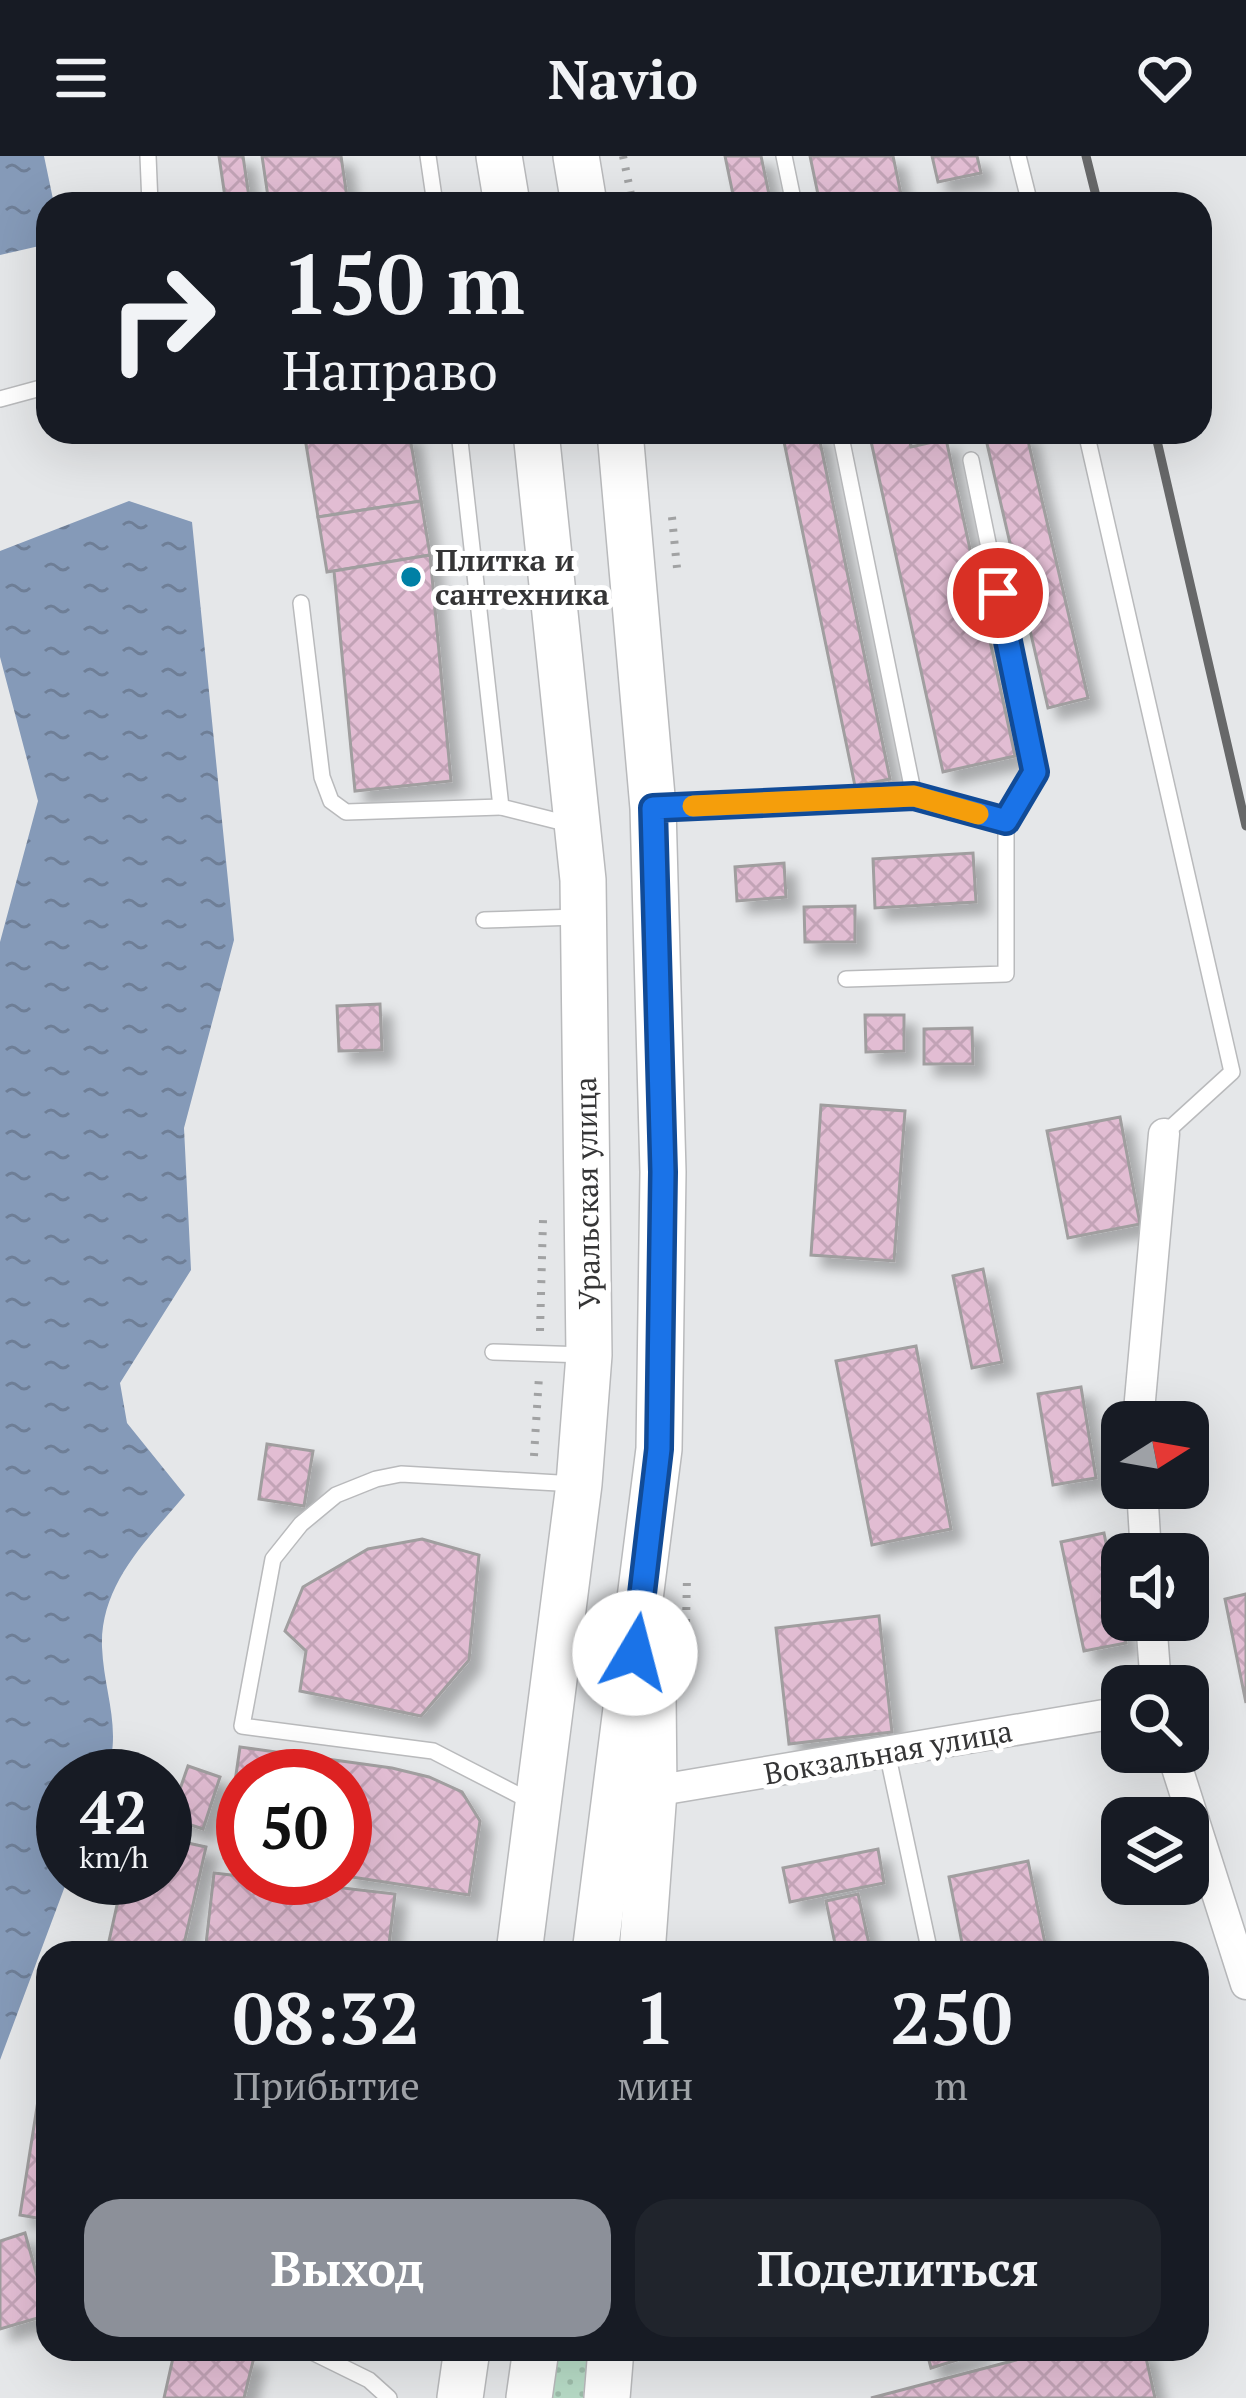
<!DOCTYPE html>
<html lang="ru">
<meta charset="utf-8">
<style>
body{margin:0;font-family:"PT Serif",serif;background:#20242c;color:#f1f3f6;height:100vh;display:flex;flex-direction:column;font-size:45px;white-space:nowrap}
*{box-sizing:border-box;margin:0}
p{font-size:39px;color:#9ea1a6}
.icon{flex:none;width:66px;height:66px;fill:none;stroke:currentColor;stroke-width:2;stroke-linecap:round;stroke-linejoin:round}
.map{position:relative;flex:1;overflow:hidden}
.details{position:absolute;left:36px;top:1785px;width:1173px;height:420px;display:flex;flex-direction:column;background:#171b24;border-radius:36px;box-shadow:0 12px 48px #0002}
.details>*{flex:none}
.top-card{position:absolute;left:36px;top:36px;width:1176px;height:252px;border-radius:36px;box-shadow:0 12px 48px #0002;background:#171b24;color:#f1f3f6;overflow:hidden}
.needle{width:78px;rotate:79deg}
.controls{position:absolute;left:1101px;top:1245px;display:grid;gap:24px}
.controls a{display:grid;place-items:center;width:108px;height:108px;border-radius:24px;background:#171b24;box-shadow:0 12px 48px #0002;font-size:60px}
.speed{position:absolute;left:36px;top:1593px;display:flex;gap:24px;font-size:60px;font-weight:700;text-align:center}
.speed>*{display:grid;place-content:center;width:156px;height:156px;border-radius:50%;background:#171b24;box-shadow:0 12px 48px #0002;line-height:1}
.speed small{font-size:30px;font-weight:400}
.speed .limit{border:18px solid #d22;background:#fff;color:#111}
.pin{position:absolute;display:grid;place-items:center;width:102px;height:102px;color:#fff;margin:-51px;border:6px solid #fff;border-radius:50%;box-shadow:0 3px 12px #0007}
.me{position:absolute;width:132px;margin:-66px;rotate:8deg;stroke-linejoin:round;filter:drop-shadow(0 0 9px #0008)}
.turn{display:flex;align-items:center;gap:42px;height:252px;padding:0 48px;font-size:54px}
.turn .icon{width:156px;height:156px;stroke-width:2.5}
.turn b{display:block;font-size:84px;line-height:102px}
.eta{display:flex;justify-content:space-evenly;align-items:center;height:204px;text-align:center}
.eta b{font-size:72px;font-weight:700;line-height:84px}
.action{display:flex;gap:24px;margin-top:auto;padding:24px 48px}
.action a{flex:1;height:138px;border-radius:36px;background:#8c9099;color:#fff;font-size:48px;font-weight:700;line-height:138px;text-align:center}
.action a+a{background:#20242c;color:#f1f3f6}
header{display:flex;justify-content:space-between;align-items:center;height:156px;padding:0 48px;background:#171b24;font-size:54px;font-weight:700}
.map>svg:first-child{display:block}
.grass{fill:url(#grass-dots)}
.water{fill:url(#water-ripples)}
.building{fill:url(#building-cross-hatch);stroke:#a09e9f;stroke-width:3;filter:url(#shadow)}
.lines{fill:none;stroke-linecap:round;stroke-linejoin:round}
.lane-casing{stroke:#b9babc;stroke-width:18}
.street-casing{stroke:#b9babc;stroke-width:33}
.secondary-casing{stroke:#b9babc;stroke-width:48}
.path{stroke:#a1a2a3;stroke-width:8;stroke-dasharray:3 9;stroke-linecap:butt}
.lane{stroke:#fff;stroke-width:15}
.street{stroke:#fff;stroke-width:30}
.secondary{stroke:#fff;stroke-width:45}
.rail{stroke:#676869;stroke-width:9}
.route-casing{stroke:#114b97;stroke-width:30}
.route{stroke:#1a73e8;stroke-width:21}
.slow{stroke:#f59e0b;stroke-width:21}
.poi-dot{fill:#0080a5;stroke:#fff;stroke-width:4.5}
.labels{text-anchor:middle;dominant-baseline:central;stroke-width:10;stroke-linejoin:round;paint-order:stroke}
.poi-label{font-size:30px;font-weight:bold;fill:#353536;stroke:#fff;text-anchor:start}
.street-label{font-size:30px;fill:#353536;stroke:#fff}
</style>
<header><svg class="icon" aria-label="menu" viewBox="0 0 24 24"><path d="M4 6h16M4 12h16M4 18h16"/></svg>Navio<svg class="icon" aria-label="heart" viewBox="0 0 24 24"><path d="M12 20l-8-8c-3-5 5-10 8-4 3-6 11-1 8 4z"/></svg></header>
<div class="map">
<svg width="1246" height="2242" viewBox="0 0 1246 2242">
<defs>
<pattern id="grass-dots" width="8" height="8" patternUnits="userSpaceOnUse" patternTransform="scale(3)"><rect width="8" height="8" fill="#b7dbc6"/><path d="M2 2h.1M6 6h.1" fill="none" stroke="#9ebdab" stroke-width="1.8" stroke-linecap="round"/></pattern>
<pattern id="water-ripples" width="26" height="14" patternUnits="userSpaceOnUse" patternTransform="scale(3)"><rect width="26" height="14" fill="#859ab8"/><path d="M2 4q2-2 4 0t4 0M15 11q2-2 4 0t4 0" fill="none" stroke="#6e7e96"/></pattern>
<pattern id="building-cross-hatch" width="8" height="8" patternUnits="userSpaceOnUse" patternTransform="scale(3)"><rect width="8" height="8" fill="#e2bdd3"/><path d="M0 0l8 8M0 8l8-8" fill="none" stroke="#c2a3b6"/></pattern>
<filter id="shadow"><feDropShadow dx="11" dy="11" stdDeviation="6" flood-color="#0004"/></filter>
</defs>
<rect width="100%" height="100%" fill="#e5e7e9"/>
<path class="grass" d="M551,2193H588L583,2242H544Z"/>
<g class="water">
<path d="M0,0H44L54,48H48V88L0,99Z"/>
<path d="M129,345L192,366L234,784L184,972L191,1114L120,1227L127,1267L185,1339C147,1384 100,1428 102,1491C104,1538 123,1574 106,1620H63V1722H68L0,1904V786L38,645L0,501V395Z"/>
</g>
<g class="building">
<path d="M219,0H243L250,48H226Z"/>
<path d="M262,0H341L348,48H269Z"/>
<path d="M725,0H761L771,48H735Z"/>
<path d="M810,0H893L903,48H820Z"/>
<path d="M932,0H977L981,17L938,26Z"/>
<path d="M304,276H409L421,345L318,361Z"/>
<path d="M782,276H818L890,623L855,630Z"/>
<path d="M869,276H908L911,291L946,283L1015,600L943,616Z"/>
<path d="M1000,276H1026L1088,542L1048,552L985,279Z"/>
<path d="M421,345L430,399L327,416L318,361Z"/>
<path d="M430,399L451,625L355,635L334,415Z"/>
<path d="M973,697L976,746L875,752L873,703Z"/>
<path d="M784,707L786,741L737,745L735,711Z"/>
<path d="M855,750V786H805L804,751Z"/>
<path d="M380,848L382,894L339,895L337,850Z"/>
<path d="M865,859H904V895L866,896Z"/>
<path d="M972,872L973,908H924V873Z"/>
<path d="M821,949L905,955L894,1105L811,1099Z"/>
<path d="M1120,961L1140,1068L1068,1082L1047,975Z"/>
<path d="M983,1113L1002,1206L972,1212L953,1120Z"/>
<path d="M916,1190L951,1373L872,1389L836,1205Z"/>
<path d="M1081,1231L1096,1322L1053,1329L1038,1238Z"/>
<path d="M267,1288L313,1295L304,1350L259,1343Z"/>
<path d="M1104,1377L1126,1487L1084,1495L1061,1386Z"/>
<path d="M422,1383L479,1399L469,1504L421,1560L300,1535L306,1495L285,1475L303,1431L368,1393Z"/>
<path d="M1246,1438V1547L1225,1443Z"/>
<path d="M879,1460L892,1576L789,1588L776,1472Z"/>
<path d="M240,1591L392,1612L429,1621L462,1636L480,1665L469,1739L345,1720V1620H243V1705L224,1702Z"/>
<path d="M188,1610L220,1621L203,1673L170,1662Z"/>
<path d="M165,1682L206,1691L182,1797H161L109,1785L123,1722H165Z"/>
<path d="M878,1693L884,1727L790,1746L783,1712Z"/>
<path d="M1028,1705L1047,1797H964L949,1721Z"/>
<path d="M214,1717L395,1738L388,1797H205Z"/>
<path d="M858,1738L871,1797H837L826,1745Z"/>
<path d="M48,1881V2064L20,2059Z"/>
<path d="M25,2077L48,2159L0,2173V2085Z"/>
<path d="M175,2193H221L254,2201L244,2242H164Z"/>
<path d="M926,2193H979L980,2197L931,2212Z"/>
<path d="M1034,2193H1144L1155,2242H871L1035,2199Z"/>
</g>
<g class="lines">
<defs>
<g id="lane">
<path d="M148,0L150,48"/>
<path d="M428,0L435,48"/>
<path d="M784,0L794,48"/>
<path d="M1018,0L1030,48"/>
<path d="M0,243L48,230"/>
<path d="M459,276L501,651L569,668"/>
<path d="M840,276L914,640"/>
<path d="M1086,276L1232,916L1164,978"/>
<path d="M971,304L1035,616L1006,665"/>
<path d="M301,447L322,621L331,645L346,656L501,651"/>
<path d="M656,652L914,640L1006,665V818L846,823"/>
<path d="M484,764L577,761"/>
<path d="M493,1196L586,1199"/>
<path d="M887,1596L930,1797"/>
<path d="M534,1647L433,1595L242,1570L273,1403L301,1368L336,1339L376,1323L401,1318L576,1328"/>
<path d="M306,2193L369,2224L389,2242"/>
</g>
<g id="street">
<path d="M1138,1266L1164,978"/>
<path d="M1142,1332L1146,1398"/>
<path d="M1151,1464L1156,1530"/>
<path d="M1172,1596L1246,1828"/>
<path d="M654,1635L1122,1556"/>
</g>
<g id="secondary">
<path d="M499,0L507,48"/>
<path d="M576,0L584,48"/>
<path d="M519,1797L579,1328L589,1199L583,724L536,276"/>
<path d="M595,1797L659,1293L663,1016L653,652L620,276"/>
<path d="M642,1797L654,1635L653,1539"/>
<path d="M460,2242L467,2193"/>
<path d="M529,2242L536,2193"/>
<path d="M607,2242L611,2193"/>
</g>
</defs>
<use href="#lane" class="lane-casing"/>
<use href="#street" class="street-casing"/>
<use href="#secondary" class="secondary-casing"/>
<g class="path">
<path d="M623,0L633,48"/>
<path d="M672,361L677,412"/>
<path d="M540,1175L543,1064"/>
<path d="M534,1300L539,1220"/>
<path d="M685,1514L687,1421"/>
</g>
<use href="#lane" class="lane"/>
<use href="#street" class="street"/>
<use href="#secondary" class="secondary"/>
<g class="rail">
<path d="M1086,0L1098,48"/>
<path d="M1155,276L1246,670"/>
</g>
</g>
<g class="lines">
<defs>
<path id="route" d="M635,1497L659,1293L663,1016L653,652L914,640L1006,665L1035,616L998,437"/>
</defs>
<use href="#route" class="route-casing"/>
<use href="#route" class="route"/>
<path class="slow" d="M693,650L914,640L978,658"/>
</g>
<circle class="poi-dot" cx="411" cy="421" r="12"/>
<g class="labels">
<g class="poi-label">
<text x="435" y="404">Плитка и<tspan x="435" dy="34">сантехника</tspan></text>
</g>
<g class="street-label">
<text transform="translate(587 1037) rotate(-91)">Уральская улица</text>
<text transform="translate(888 1596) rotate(-10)">Вокзальная улица</text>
</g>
</g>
</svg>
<div class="controls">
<a><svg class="needle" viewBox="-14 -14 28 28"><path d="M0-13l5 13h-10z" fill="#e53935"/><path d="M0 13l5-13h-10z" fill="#9ea1a6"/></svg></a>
<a><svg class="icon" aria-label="sound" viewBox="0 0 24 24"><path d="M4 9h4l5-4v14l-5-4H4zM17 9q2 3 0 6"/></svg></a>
<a><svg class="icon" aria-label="search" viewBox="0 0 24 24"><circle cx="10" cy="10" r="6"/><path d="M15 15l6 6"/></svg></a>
<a><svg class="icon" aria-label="layers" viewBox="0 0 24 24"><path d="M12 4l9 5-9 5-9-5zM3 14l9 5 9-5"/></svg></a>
</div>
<div class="speed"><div>42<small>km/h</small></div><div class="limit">50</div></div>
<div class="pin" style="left:998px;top:437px;background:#d93025"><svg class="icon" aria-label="arrive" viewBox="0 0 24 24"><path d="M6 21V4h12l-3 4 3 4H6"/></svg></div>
<svg class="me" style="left:635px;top:1497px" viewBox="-20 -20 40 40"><circle r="19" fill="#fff"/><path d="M0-13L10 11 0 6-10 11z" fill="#1a73e8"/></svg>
<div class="top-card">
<div class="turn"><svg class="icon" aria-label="right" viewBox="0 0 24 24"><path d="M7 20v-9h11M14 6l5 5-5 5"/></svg><div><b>150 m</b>Направо</div></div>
</div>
<section class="details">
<div class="eta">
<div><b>08:32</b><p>Прибытие</p></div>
<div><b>1</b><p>мин</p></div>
<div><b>250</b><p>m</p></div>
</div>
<div class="action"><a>Выход</a><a>Поделиться</a></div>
</section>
</div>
